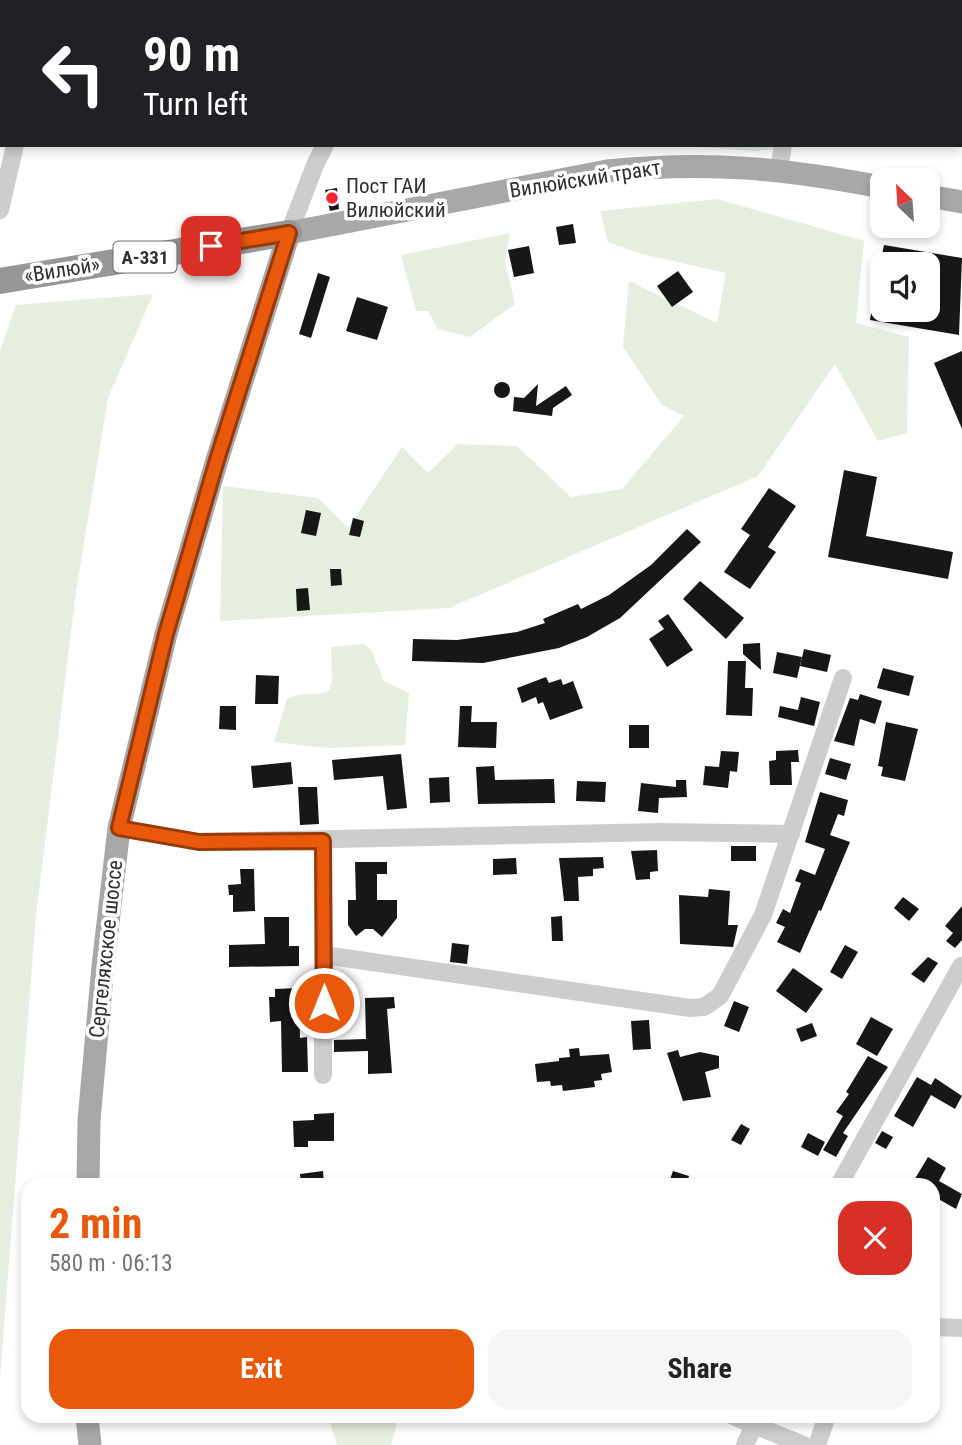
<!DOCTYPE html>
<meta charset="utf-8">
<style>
body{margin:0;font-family:"Roboto Condensed",sans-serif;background:#f6f6f6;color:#202124;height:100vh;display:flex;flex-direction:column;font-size:26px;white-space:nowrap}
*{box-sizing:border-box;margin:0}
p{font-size:23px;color:#757577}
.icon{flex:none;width:38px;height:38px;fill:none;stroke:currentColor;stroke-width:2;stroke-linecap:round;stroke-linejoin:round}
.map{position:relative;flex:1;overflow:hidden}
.details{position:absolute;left:21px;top:1178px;width:919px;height:245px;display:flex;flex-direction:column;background:#fff;border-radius:21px;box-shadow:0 4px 10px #0003}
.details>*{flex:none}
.banner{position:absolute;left:0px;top:0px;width:962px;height:147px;box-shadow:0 4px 10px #0003;background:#202124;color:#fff;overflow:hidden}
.needle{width:46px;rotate:335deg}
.fabs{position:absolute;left:870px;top:168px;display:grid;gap:14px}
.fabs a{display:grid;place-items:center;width:70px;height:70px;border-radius:14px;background:#fff;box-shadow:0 4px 10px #0003;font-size:35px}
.pin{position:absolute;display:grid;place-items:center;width:60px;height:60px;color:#fff;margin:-30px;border-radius:14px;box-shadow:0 4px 10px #0006}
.me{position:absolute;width:77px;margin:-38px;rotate:0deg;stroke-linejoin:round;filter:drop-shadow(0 0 5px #0008)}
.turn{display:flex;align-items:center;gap:24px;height:147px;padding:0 28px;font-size:32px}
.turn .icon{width:91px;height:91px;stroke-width:2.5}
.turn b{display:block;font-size:49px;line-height:60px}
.round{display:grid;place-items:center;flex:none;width:74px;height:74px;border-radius:21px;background:#f6f6f6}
.overview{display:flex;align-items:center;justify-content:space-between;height:119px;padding:0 28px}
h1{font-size:42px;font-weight:700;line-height:52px;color:#ea580c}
.primary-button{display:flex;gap:14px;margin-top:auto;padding:14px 28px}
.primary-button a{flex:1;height:80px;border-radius:21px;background:#ea580c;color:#fff;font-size:28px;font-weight:700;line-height:80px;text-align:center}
.primary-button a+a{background:#f6f6f6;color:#202124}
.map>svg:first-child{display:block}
.green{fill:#e6eedd}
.building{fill:#171717}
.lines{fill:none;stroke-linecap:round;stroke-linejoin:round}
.minor{stroke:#cdcdcd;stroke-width:18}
.major{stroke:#a8a8a8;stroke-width:23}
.highway{stroke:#979797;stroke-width:26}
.route-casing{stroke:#983908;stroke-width:18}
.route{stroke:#ea580c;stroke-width:12}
.poi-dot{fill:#f6242d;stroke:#fff;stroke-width:2.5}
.labels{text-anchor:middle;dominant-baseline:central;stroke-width:7;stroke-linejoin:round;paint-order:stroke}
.shield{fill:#fff;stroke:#6e6e6e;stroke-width:2}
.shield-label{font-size:19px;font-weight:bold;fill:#303030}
.street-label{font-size:21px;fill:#303030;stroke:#fff}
.poi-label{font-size:21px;fill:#303030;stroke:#fff;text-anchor:start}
</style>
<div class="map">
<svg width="962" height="1445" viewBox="0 0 962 1445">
<rect width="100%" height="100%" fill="#fff"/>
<g class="green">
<path d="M393,0H843V2H391Z"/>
<path d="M675,145H821L755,151Z"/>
<path d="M717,199L864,241L856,323L909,337L907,433L878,441L835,364L758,476L449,608L220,621L223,486L318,498L348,528L402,447L428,473L458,444L517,446L571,497L622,489L684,416L662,405L623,347L629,281L717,323L726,273L638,253L608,242L600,211Z"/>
<path d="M510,233L505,261L515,304L470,337L438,329L428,311H416L401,255Z"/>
<path d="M153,294L108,398L76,592L36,915L0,1379V351L16,305Z"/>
<path d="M365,644L372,652L384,681L409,693L405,745L327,748L274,742L287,699C301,691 314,697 329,691L332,681L331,647Z"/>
<path d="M328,1416H398V1419L391,1445H337Z"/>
</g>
<g class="building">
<path d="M337,188L339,209L330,211L325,190Z"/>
<path d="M573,224L576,243L559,245L556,227Z"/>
<path d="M884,245L962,258L959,335L870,320L877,278L882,279V310H928V264H880Z"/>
<path d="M529,246L534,273L514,277L508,250Z"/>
<path d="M678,271L693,292L672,307L657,286Z"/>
<path d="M318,273L330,277L311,338L299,334Z"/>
<path d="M357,297L388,307L377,340L346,331Z"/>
<path d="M962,351V429L934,363Z"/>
<circle cx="502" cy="390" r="8"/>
<path d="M538,384L536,406L566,386L572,395L553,408L552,416L513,411L514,397L524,398Z"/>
<path d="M844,470L877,477L866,536L953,552L948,579L828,557Z"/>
<path d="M769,488L796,506L768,547L776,552L750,589L724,572L750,535L741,529Z"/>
<path d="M306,510L321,513L316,536L301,533Z"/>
<path d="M353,518L364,521L360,537L349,535Z"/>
<path d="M687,529L701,542L620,618L587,637L559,648L483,663L412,661L413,639L457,640L517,632L545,623L543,619L578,604L581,609L609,595L651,565Z"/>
<path d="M330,569H341L342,585L331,586Z"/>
<path d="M700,581L744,618L726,639L683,599Z"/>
<path d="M308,588L310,610L297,611L296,589Z"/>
<path d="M668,614L693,650L667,667L649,639L664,629L658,621Z"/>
<path d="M760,643L761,670L743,654V644Z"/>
<path d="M804,649L831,655L827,672L800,666Z"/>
<path d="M777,652L802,657L797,678L773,673Z"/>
<path d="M728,661H746L745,688H753L752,716L726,715Z"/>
<path d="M883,668L914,676L909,696L877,688Z"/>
<path d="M256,675L279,676L278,704H255Z"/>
<path d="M546,677L549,683L561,679L563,685L573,681L583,708L550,720L543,702L538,704L536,697L522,703L517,688Z"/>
<path d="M860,694L882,701L875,724L860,719L854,746L834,741L850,698L858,700Z"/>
<path d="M801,697L820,702L814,726L778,717L780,706L798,710Z"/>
<path d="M220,706H236V730L219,729Z"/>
<path d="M460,706H472L471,722H497L496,748L458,747Z"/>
<path d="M886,722L918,729L905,781L881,776L883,767L878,766Z"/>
<rect x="629" y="725" width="20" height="23"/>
<path d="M798,750L799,762H791L792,785H770L769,761L776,760V751Z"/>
<path d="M721,751L739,752L737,772L730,771L728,788L703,785L705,766L719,767Z"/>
<path d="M401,754L407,808L387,810L383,776L334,780L332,760Z"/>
<path d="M830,758L851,764L846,780L825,774Z"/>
<path d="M291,762L293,784L253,788L251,766Z"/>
<path d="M494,766L495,780L554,779L555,803L478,804L476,767Z"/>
<path d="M449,777L450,802L430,803L429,778Z"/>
<path d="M676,780H686L687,797L659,798L658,813L638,811L641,783L676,787Z"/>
<path d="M577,781L606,782L605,802L576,801Z"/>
<path d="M298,787H317L319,824L300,825Z"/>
<path d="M820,792L848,800L844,816L838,814L830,835L850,842L821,911L819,910L800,953L777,942L785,927L776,923L783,909L790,913L801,883L795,881L800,869L815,875L825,849L805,842Z"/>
<rect x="731" y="846" width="25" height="15"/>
<path d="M657,850L658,871L650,872V879L636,880L631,851Z"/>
<path d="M603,857L604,868L593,869V876L578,877L579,901H564L559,858Z"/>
<path d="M516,858L517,874L493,875V859Z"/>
<path d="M355,862H387V874H377V900H397V918L382,937L373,929H365L356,936L348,925V900H356Z"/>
<path d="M240,869H254L255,911L233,912V895H229L228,885L241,884Z"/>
<path d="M709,889L730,891L728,925H738L733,947L680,944L679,895L708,897Z"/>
<path d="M903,897L919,909L909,921L894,908Z"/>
<path d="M962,906V940L955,948L946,941L953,933L945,926Z"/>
<path d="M562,916L563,941H552L551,917Z"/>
<path d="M264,917H289V946H299V966L229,967V945L265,944Z"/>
<path d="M452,943L469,945L467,964L450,962Z"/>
<path d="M845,945L858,952L842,979L830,972Z"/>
<path d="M928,957L938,963L924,983L911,974Z"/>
<path d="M793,968L823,989L806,1013L776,991Z"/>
<path d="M299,988L300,1038L307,1037L308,1072H282L281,1021L270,1022L269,997H275V989Z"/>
<path d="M394,997L395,1008L387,1009L392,1073L368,1074V1051L334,1052V1040L366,1039L365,998Z"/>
<path d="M734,1001L749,1007L739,1032L724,1026Z"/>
<path d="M871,1017L893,1029L877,1056L856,1044Z"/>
<path d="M649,1020L651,1049L633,1050L631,1021Z"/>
<path d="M812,1023L817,1036L801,1042L796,1029Z"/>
<path d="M579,1048L580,1056L609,1054L612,1072L601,1074L602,1080L594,1081L595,1087L563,1091L562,1085L551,1086L550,1081L537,1082L535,1064L559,1061V1058L570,1057L569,1049Z"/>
<path d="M678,1050L680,1057L700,1052L719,1056V1068L705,1072L711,1097L683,1101L667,1053Z"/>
<path d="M868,1056L888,1067L843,1133L848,1136L836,1157L823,1150L843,1116L836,1112L849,1094L846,1092Z"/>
<path d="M917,1077L931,1085L935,1078L962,1096L955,1109L931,1095L913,1127L894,1116Z"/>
<path d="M334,1113V1141H308V1147H294L293,1121L314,1120V1114Z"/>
<path d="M741,1124L750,1129L741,1145L731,1140Z"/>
<path d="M882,1131L893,1137L886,1149L875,1143Z"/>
<path d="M808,1133L825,1142L818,1156L801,1147Z"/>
<path d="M928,1157L946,1168L939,1181L962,1194L956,1209L933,1196V1185L913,1182Z"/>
<path d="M323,1171L324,1185H301L300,1174Z"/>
<path d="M673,1171L689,1176L686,1185H668Z"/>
</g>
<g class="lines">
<g class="minor">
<path d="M70,2V0"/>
<path d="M316,2V0"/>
<path d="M345,2L347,0"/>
<path d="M408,2L410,0"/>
<path d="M805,2V0"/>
<path d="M779,169L783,145"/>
<path d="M0,210L15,145"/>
<path d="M289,233L315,165L325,145"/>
<path d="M119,828L199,842L660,832L791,834"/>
<path d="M323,841V1075"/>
<path d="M324,955L690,1008L704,1007L720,996L763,915L843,678"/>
<path d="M839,1185L961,966"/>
<path d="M933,1327L962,1328"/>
<path d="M733,1416L754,1425L745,1445"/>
<path d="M754,1425L804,1445"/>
<path d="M817,1445L827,1416"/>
</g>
<g class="major">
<path d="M928,196L962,202"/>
<path d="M88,1185L89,1120L103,966L119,828L166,634L217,460L289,233L607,171C709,161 782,168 882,187"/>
<path d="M87,1416L90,1445"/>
</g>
<path class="highway" d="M0,281L289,233"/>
</g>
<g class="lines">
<defs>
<path id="route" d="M211,246L289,233L217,460L166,634L119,828L199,842L323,841L324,1003"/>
</defs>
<use href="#route" class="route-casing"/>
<use href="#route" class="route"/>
</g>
<circle class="poi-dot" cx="332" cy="198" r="7"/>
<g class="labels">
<rect class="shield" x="113.5" y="241.5" width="63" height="31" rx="5"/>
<g class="shield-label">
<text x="145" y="257">А-331</text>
</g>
<g class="street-label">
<text transform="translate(585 179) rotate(-9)">Вилюйский тракт</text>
<text transform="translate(62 270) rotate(-9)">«Вилюй»</text>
<text transform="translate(106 949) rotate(-84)">Сергеляхское шоссе</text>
</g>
<g class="poi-label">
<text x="346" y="186">Пост ГАИ<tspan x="346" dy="24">Вилюйский</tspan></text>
</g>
</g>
</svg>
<div class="fabs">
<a><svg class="needle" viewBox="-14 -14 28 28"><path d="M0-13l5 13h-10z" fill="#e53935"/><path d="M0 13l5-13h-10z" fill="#757577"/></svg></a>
<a><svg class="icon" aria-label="sound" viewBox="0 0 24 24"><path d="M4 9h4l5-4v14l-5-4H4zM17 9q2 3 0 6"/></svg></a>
</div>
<div class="pin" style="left:211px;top:246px;background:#d93025"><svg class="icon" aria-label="arrive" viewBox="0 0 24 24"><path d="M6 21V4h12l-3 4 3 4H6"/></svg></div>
<svg class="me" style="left:324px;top:1003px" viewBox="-20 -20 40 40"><circle r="17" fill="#ea580c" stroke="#fff" stroke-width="3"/><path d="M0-11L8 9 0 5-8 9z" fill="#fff"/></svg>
<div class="banner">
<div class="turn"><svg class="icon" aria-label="left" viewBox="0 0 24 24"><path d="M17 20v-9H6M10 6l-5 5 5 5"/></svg><div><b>90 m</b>Turn left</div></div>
</div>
<section class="details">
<div class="overview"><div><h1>2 min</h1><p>580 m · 06:13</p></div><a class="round" style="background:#d93025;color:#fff"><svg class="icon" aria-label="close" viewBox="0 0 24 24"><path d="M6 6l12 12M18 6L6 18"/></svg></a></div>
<div class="primary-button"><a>Exit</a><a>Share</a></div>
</section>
</div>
